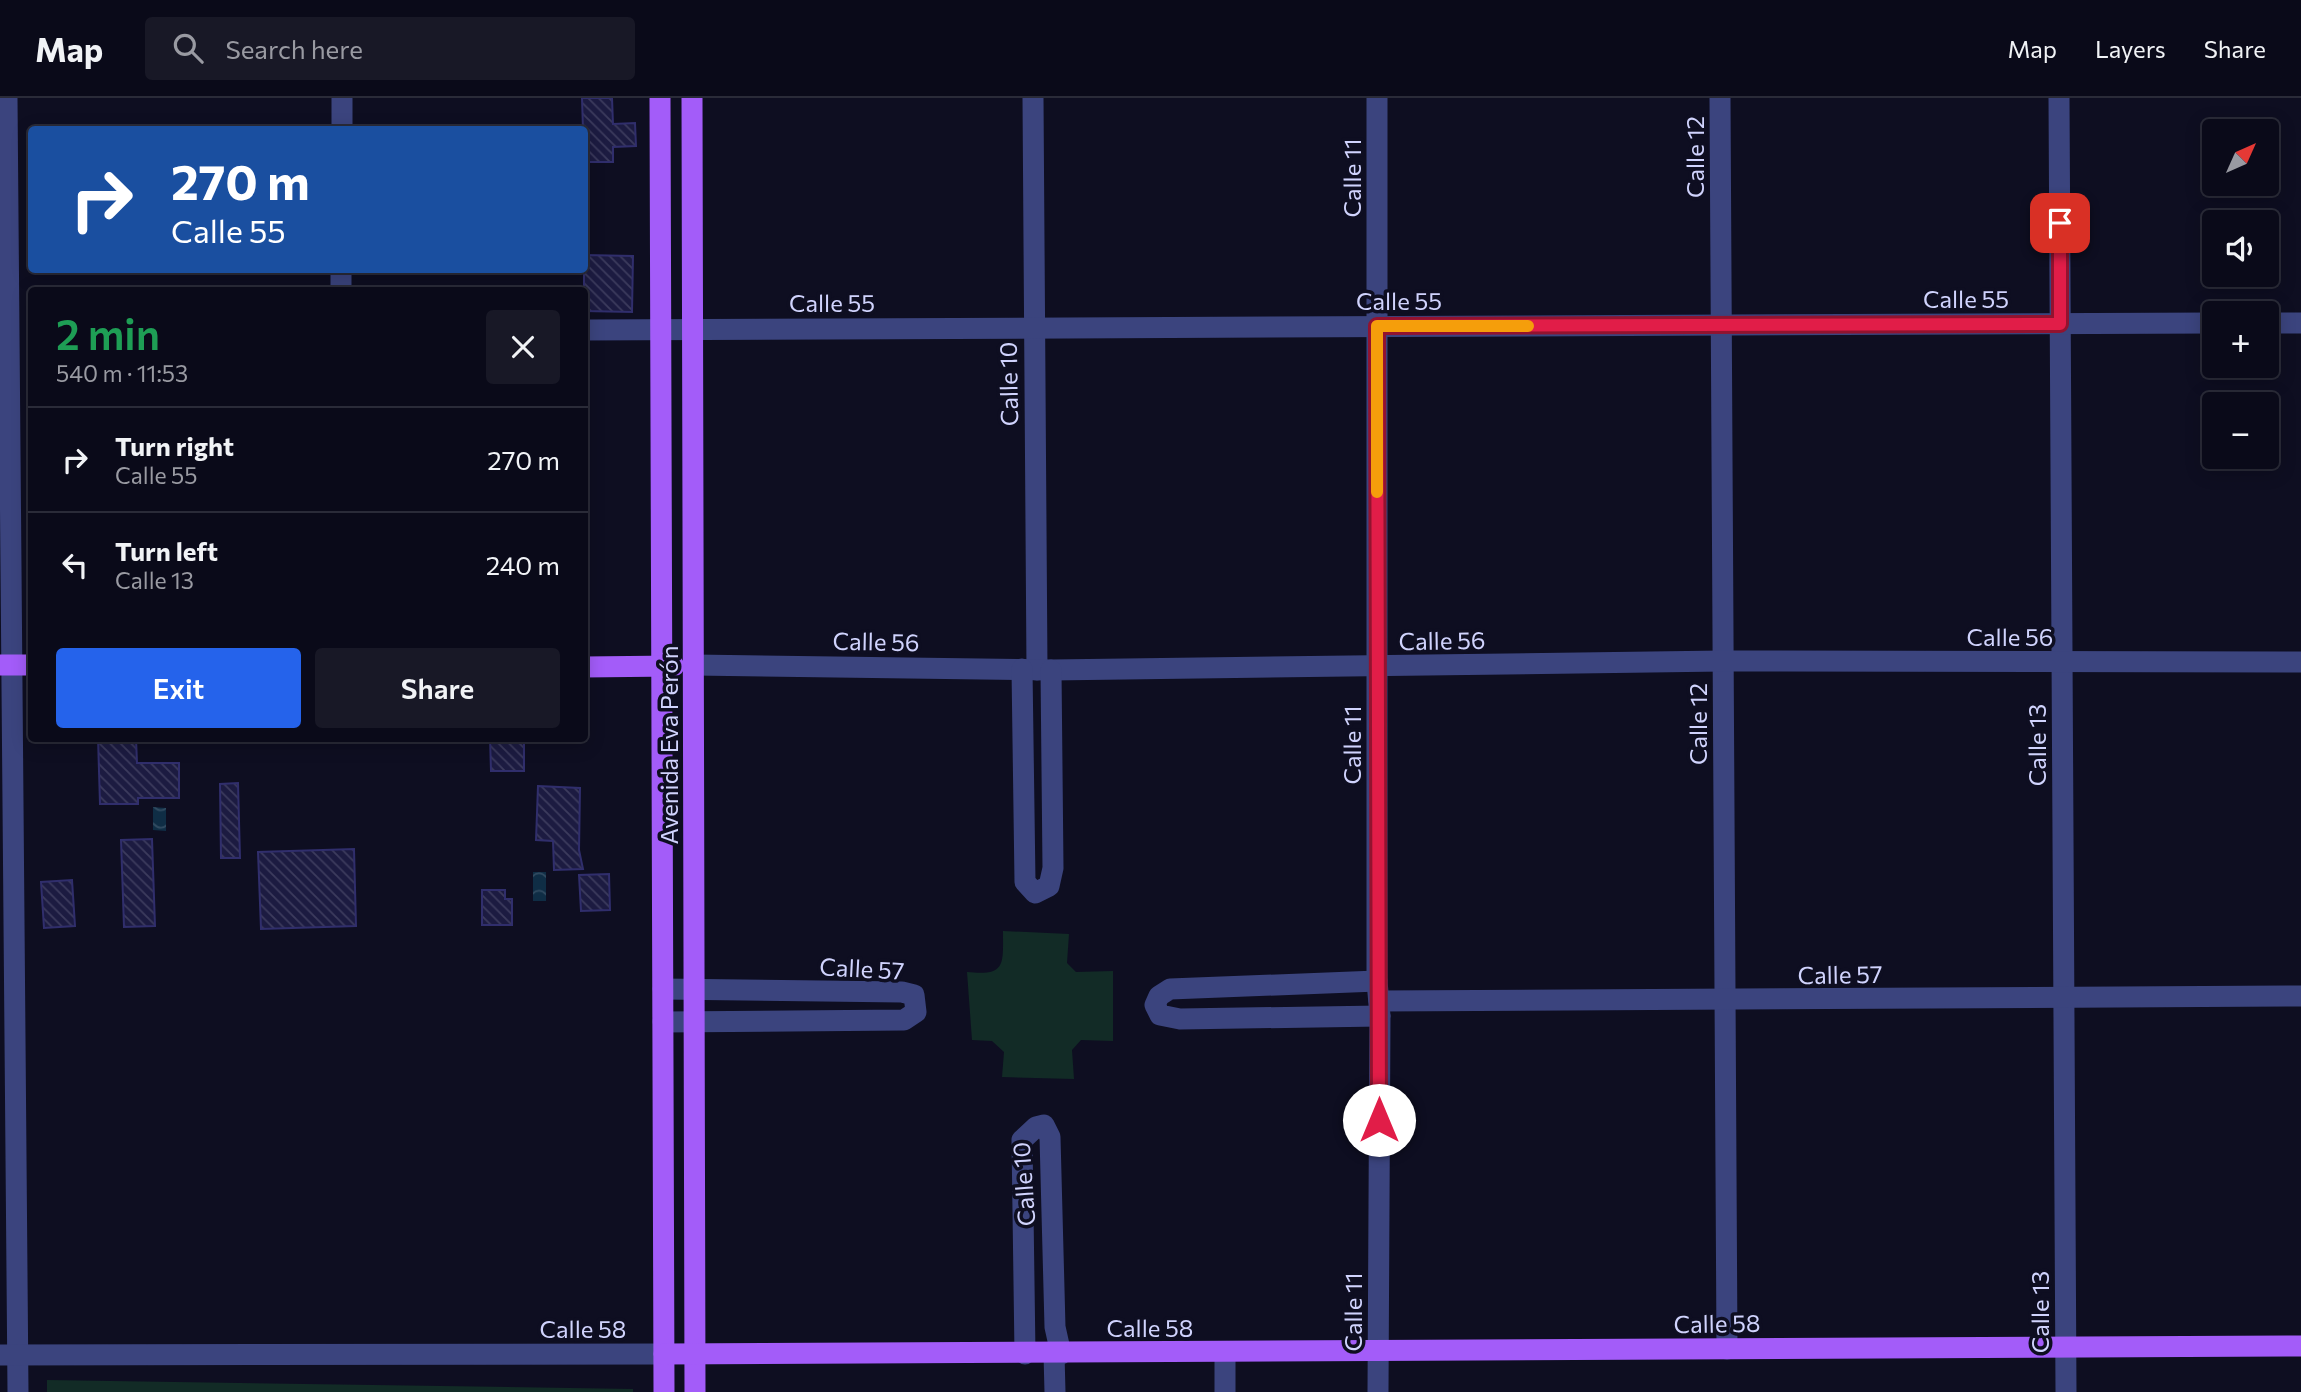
<!DOCTYPE html>
<meta charset="utf-8">
<style>
body{margin:0;font-family:Commissioner,sans-serif;background:#181826;color:#f1f3f6;height:100vh;display:flex;flex-direction:column;font-size:26px;white-space:nowrap}
*{box-sizing:border-box;margin:0}
p{font-size:23px;color:#999aa2}
.icon{flex:none;width:38px;height:38px;fill:none;stroke:currentColor;stroke-width:2;stroke-linecap:round;stroke-linejoin:round}
.map{position:relative;flex:1;overflow:hidden}
.side{position:absolute;left:28px;top:189px;width:560px;height:455px;display:flex;flex-direction:column;background:#0a0a19;border-radius:7px;box-shadow:0 4px 18px #0003,0 0 0 2px #2a2b38}
.side>*{flex:none}
.top-card{position:absolute;left:28px;top:28px;width:560px;height:147px;border-radius:7px;box-shadow:0 4px 18px #0003,0 0 0 2px #2a2b38;background:#1a4fa0;color:#fff;overflow:hidden}
.needle{width:46px;rotate:45deg}
.fabs{position:absolute;left:2202px;top:21px;display:grid;gap:14px}
.fabs a{display:grid;place-items:center;width:77px;height:77px;border-radius:7px;background:#0a0a19;box-shadow:0 4px 18px #0003,0 0 0 2px #2a2b38;font-size:35px}
.pin{position:absolute;display:grid;place-items:center;width:60px;height:60px;color:#fff;margin:-30px;border-radius:14px;box-shadow:0 4px 10px #0006}
.me{position:absolute;width:77px;margin:-38px;rotate:0deg;stroke-linejoin:round;filter:drop-shadow(0 0 5px #0008)}
.turn{display:flex;align-items:center;gap:24px;height:147px;padding:0 28px;font-size:32px}
.turn .icon{width:91px;height:91px;stroke-width:2.5}
.turn b{display:block;font-size:49px;line-height:60px}
.round{display:grid;place-items:center;flex:none;width:74px;height:74px;border-radius:7px;background:#181826}
.summary{display:flex;align-items:center;justify-content:space-between;height:119px;padding:0 28px}
h1{font-size:42px;font-weight:600;line-height:52px;color:#1e9e55}
.action{display:flex;gap:14px;margin-top:auto;padding:14px 28px}
.action a{flex:1;height:80px;border-radius:7px;background:#2563eb;color:#fff;font-size:28px;font-weight:600;line-height:80px;text-align:center}
.action a+a{background:#181826;color:#f1f3f6}
ul{padding:0;list-style:none}
li{display:flex;align-items:center;gap:21px;height:105px;padding:0 28px;border-top:2px solid #2a2b38}
li div{flex:1}
li b{display:block;font-size:26px}
li em{font-style:normal}
header{display:flex;align-items:center;gap:42px;box-sizing:border-box;height:98px;padding:0 35px;background:#0a0a19;border-bottom:2px solid #2a2b38}
header strong{font-size:33px}
nav{display:flex;gap:38px;margin-inline-start:auto;font-size:24px}
.search{width:490px;height:63px;background:#181826;display:flex;align-items:center;gap:18px;box-sizing:border-box;padding:0 24px;border-radius:7px;color:#999aa2;font-size:26px}
.map>svg:first-child{display:block}
.grass{fill:#122b26}
.water{fill:url(#water-waves)}
.building{fill:url(#building-back-hatch);stroke:#302e6c;stroke-width:2}
.lines{fill:none;stroke-linecap:round;stroke-linejoin:round}
.minor{stroke:#3b447e;stroke-width:21}
.major{stroke:#a35cf9;stroke-width:21}
.route-casing{stroke:#92132f;stroke-width:18}
.route{stroke:#e11d48;stroke-width:12}
.slow{stroke:#f59e0b;stroke-width:12}
.labels{text-anchor:middle;dominant-baseline:central;stroke-width:7;stroke-linejoin:round;paint-order:stroke}
.street-label{font-size:24px;fill:#d0d3fd;stroke:#0e0e21}
</style>
<header>
<strong>Map</strong>
<div class="search"><svg class="icon" aria-label="search" viewBox="0 0 24 24"><circle cx="10" cy="10" r="6"/><path d="M15 15l6 6"/></svg>Search here</div>
<nav><a>Map</a><a>Layers</a><a>Share</a></nav>
</header>
<div class="map">
<svg width="2301" height="1294" viewBox="0 0 2301 1294">
<defs>
<pattern id="water-waves" width="16" height="10" patternUnits="userSpaceOnUse" patternTransform="scale(1.75)"><rect width="16" height="10" fill="#0f2d45"/><path d="M0 5q4-4 8 0t8 0" fill="none" stroke="#314b61"/></pattern>
<pattern id="building-back-hatch" width="6" height="6" patternUnits="userSpaceOnUse" patternTransform="scale(1.75)"><rect width="6" height="6" fill="#1c1b41"/><path d="M-1 5l2 2M0 0l6 6M5-1l2 2" fill="none" stroke="#3c3b5d"/></pattern>
</defs>
<rect width="100%" height="100%" fill="#0e0e21"/>
<g class="grass">
<path d="M1003,833L1069,836L1067,865L1076,874L1113,873V943L1081,942L1072,952L1074,981L1002,979L1004,954L992,943L972,942L967,874C1006,878 1003,867 1003,833Z"/>
<path d="M47,1282L633,1291V1294H47Z"/>
</g>
<g class="water">
<path d="M153,709L166,710V733L153,732Z"/>
<rect x="533" y="774" width="13" height="29"/>
</g>
<g class="building">
<path d="M582,0H612L613,26L635,25L636,48L613,49V64H584Z"/>
<path d="M584,157L633,158L632,214L584,213Z"/>
<path d="M98,640H136L137,665H179V700H138V706H100Z"/>
<path d="M490,640H524V673H491Z"/>
<path d="M238,685L240,760H221L220,686Z"/>
<path d="M538,688L580,690L579,752L583,771L554,772L553,743L536,742Z"/>
<path d="M152,741L155,828L124,829L121,742Z"/>
<path d="M354,751L356,828L261,831L258,754Z"/>
<path d="M609,776L610,812L581,813L579,777Z"/>
<path d="M72,782L75,828L44,830L41,784Z"/>
<path d="M482,792H505V801H512V827H482Z"/>
</g>
<g class="lines">
<g class="minor">
<path d="M7,0L18,1294"/>
<path d="M1033,0L1037,572"/>
<path d="M1377,0V883L1380,918L1378,1294"/>
<path d="M1720,0L1727,1251"/>
<path d="M2059,0L2066,1294"/>
<path d="M342,32V0"/>
<path d="M341,192V172"/>
<path d="M2266,225H2301"/>
<path d="M584,232L2214,225"/>
<path d="M694,567L1051,572L1723,563L2301,564"/>
<path d="M1022,571L1025,784L1035,795L1049,788L1053,770L1051,572"/>
<path d="M1377,883L1170,891L1159,898L1155,907L1160,917L1180,921L1380,918"/>
<path d="M663,891L902,894L914,897L916,914L904,922L663,924"/>
<path d="M1379,903L2301,898"/>
<path d="M1025,1256L1022,1042L1036,1029L1044,1027L1050,1039L1055,1229L1061,1256"/>
<path d="M1054,1256L1055,1294"/>
<path d="M0,1257L664,1256"/>
<path d="M1225,1294V1255"/>
</g>
<g class="major">
<path d="M660,0L664,1294"/>
<path d="M692,0L695,1294"/>
<path d="M0,567H32"/>
<path d="M584,569L674,568"/>
<path d="M664,1256L2301,1248"/>
</g>
</g>
<g class="lines">
<defs>
<path id="route" d="M1379,1022L1377,228L2060,226V125"/>
</defs>
<use href="#route" class="route-casing"/>
<use href="#route" class="route"/>
<path class="slow" d="M1377,394V228H1528"/>
</g>
<g class="labels">
<g class="street-label">
<text transform="translate(1694 59) rotate(-90)">Calle 12</text>
<text transform="translate(1351 80) rotate(-90)">Calle 11</text>
<text x="1966" y="200">Calle 55</text>
<text x="1399" y="202">Calle 55</text>
<text x="832" y="204">Calle 55</text>
<text transform="translate(1008 286) rotate(-91)">Calle 10</text>
<text x="2010" y="538">Calle 56</text>
<text transform="translate(1442 542) rotate(-1)">Calle 56</text>
<text transform="translate(876 543) rotate(1)">Calle 56</text>
<text transform="translate(1697 626) rotate(-90)">Calle 12</text>
<text transform="translate(668 647) rotate(-90)">Avenida Eva Perón</text>
<text transform="translate(1351 647) rotate(-90)">Calle 11</text>
<text transform="translate(2036 647) rotate(-90)">Calle 13</text>
<text transform="translate(862 870) rotate(3)">Calle 57</text>
<text transform="translate(1840 876) rotate(-1)">Calle 57</text>
<text transform="translate(1023 1086) rotate(-94)">Calle 10</text>
<text transform="translate(1352 1214) rotate(-90)">Calle 11</text>
<text transform="translate(2039 1214) rotate(-90)">Calle 13</text>
<text transform="translate(1717 1225) rotate(-1)">Calle 58</text>
<text x="1150" y="1229">Calle 58</text>
<text x="583" y="1230">Calle 58</text>
</g>
</g>
</svg>
<div class="fabs">
<a><svg class="needle" viewBox="-14 -14 28 28"><path d="M0-13l5 13h-10z" fill="#e53935"/><path d="M0 13l5-13h-10z" fill="#999aa2"/></svg></a>
<a><svg class="icon" aria-label="sound" viewBox="0 0 24 24"><path d="M4 9h4l5-4v14l-5-4H4zM17 9q2 3 0 6"/></svg></a>
<a>+</a>
<a>−</a>
</div>
<div class="pin" style="left:2060px;top:125px;background:#d93025"><svg class="icon" aria-label="arrive" viewBox="0 0 24 24"><path d="M6 21V4h12l-3 4 3 4H6"/></svg></div>
<svg class="me" style="left:1379px;top:1022px" viewBox="-20 -20 40 40"><circle r="19" fill="#fff"/><path d="M0-13L10 11 0 6-10 11z" fill="#e11d48"/></svg>
<div class="top-card">
<div class="turn"><svg class="icon" aria-label="right" viewBox="0 0 24 24"><path d="M7 20v-9h11M14 6l5 5-5 5"/></svg><div><b>270 m</b>Calle 55</div></div>
</div>
<section class="side">
<div class="summary"><div><h1>2 min</h1><p>540 m · 11:53</p></div><a class="round"><svg class="icon" aria-label="close" viewBox="0 0 24 24"><path d="M6 6l12 12M18 6L6 18"/></svg></a></div>
<ul>
<li><svg class="icon" aria-label="right" viewBox="0 0 24 24"><path d="M7 20v-9h11M14 6l5 5-5 5"/></svg><div><b>Turn right</b><p>Calle 55</p></div><em>270 m</em></li>
<li><svg class="icon" aria-label="left" viewBox="0 0 24 24"><path d="M17 20v-9H6M10 6l-5 5 5 5"/></svg><div><b>Turn left</b><p>Calle 13</p></div><em>240 m</em></li>
</ul>
<div class="action"><a>Exit</a><a>Share</a></div>
</section>
</div>
